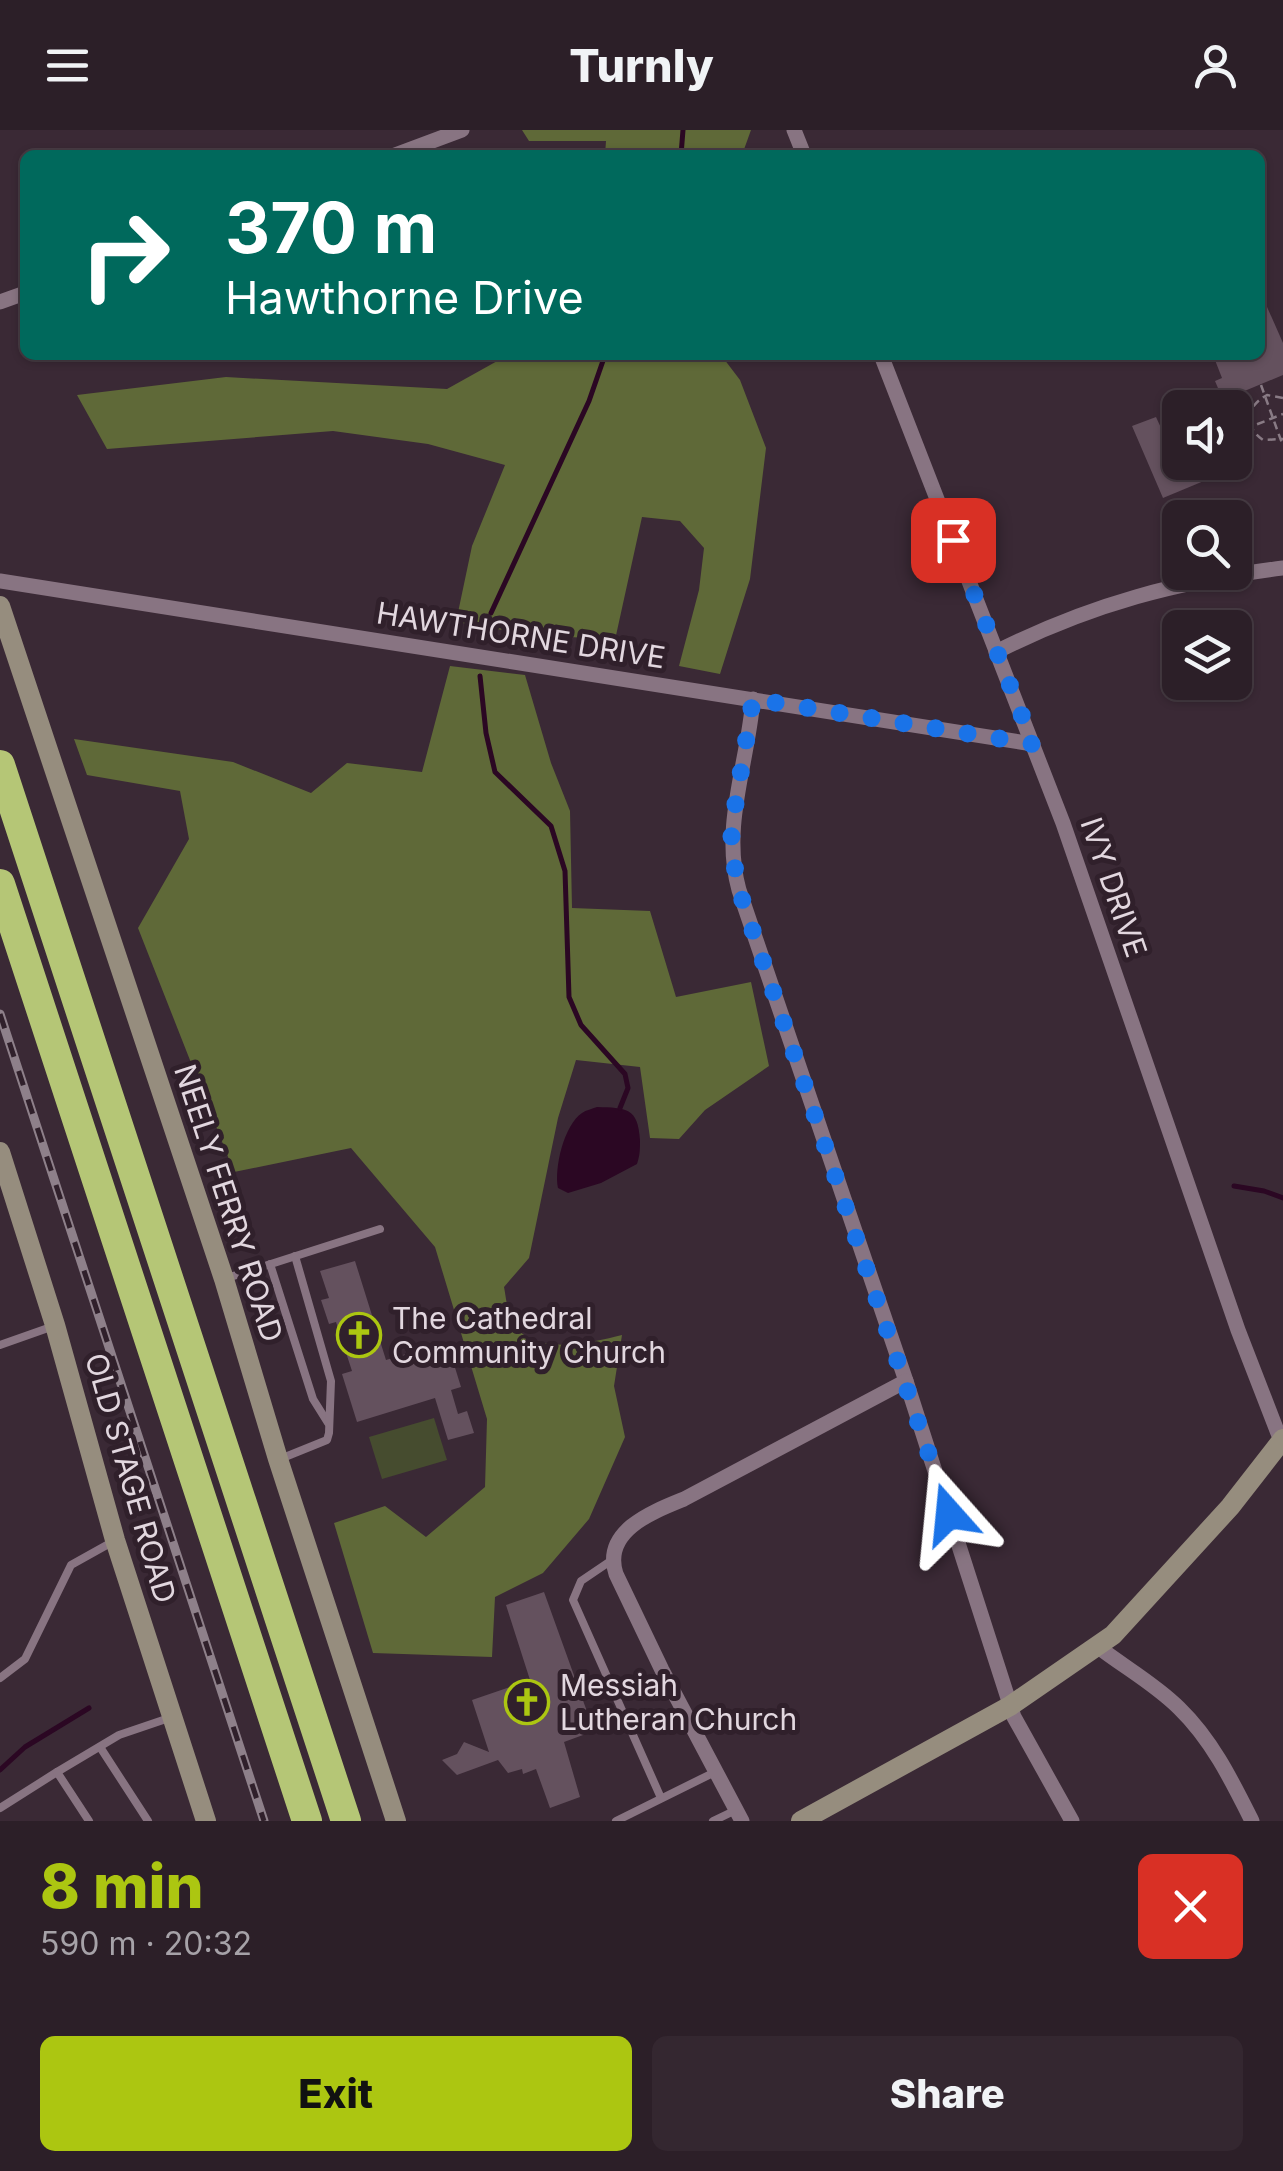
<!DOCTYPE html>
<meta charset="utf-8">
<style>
body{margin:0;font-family:Inter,sans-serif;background:#342730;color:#f1f3f6;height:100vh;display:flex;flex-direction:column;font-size:38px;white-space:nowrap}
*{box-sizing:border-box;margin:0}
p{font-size:32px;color:#a6a2a8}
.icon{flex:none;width:55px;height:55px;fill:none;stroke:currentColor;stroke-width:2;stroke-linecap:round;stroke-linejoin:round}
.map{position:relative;height:1691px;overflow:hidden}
.side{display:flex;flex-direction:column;background:#2c1f28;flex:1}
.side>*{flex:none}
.hud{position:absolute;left:20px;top:20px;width:1245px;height:210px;border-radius:15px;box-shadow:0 2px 8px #0004,0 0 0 2px #483d45;background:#00695c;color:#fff;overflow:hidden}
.tools{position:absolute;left:1162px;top:260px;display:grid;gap:20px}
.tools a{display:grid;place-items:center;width:90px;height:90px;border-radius:15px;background:#2c1f28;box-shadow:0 2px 8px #0004,0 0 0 2px #483d45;font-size:50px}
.pin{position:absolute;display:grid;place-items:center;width:85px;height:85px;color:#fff;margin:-42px;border-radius:20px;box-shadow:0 5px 15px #0006}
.me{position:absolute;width:110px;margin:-55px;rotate:342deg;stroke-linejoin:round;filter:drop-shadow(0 0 8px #0008)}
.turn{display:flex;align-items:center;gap:35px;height:210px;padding:0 40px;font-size:45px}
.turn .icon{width:130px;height:130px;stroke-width:2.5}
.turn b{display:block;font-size:70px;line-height:85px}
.round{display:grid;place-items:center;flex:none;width:105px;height:105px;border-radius:15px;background:#342730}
.headline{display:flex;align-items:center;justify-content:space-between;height:170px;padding:0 40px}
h1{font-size:60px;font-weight:800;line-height:75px;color:#acc611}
.button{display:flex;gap:20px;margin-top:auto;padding:20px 40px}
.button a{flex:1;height:115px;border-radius:15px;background:#acc611;color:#111;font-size:40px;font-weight:800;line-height:115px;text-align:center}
.button a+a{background:#342730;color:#f1f3f6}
header{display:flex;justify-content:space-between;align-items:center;height:130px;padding:0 40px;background:#2c1f28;font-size:45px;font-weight:800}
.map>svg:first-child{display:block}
.green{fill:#464c2f}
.forest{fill:#5f6938}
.water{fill:#2b0723}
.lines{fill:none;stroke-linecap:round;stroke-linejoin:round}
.stream{stroke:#2b0723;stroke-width:5}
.building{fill:#64515e}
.path{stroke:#897b85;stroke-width:2.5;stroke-dasharray:8 5;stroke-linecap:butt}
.lane{stroke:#887482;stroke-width:8}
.street{stroke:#887482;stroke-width:15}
.secondary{stroke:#968d7e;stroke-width:20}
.highway{stroke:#b5c676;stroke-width:30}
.rail-casing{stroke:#8e808a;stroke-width:9}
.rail{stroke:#30202b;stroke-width:5;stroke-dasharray:15;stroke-linecap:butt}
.route{stroke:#1a73e8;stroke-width:18;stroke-dasharray:0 32.4}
.labels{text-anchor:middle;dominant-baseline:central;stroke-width:10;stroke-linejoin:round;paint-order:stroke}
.street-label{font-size:30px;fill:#e2d7df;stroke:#30202b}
.poi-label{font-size:30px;fill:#e2d7df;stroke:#30202b;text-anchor:start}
</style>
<header><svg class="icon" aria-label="menu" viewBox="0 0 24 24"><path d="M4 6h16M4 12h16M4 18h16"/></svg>Turnly<svg class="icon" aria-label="person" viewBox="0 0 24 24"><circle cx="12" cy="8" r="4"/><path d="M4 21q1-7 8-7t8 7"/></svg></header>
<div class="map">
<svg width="1283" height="1691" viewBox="0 0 1283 1691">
<rect width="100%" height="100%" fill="#3a2935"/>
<path class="green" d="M434,1288L447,1330L382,1349L369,1307Z"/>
<g class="forest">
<path d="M522,0H751L742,25H605L606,11H529Z"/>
<path d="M508,225H721L740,250L766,318L750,449L720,544L679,536L699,460L704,418L680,391L642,387L615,510L526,504L456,492L472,416L505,335L428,314L333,301L107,319L77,265L226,247L447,259Z"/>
<path d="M450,536L525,545L551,633L570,681L572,778L650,781L676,867L751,852L769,936L705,980L679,1009L650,1008L640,937L576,930L558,988L529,1128L504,1157C506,1167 507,1180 511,1189C529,1228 590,1213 622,1205L614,1256L625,1307L589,1389L543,1443L495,1467L492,1527L373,1523L334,1393L385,1376L426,1407L485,1357L487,1289L435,1117L351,1018L234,1042L138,798L189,709L180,661L87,645L74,609L233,632L311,663L347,633L422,642Z"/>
</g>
<path class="water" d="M597,977C626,978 638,977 640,1010C640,1020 640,1025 637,1034L601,1053L568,1063L558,1058C554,1038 564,995 582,983C586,980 592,979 597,977Z"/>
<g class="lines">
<g class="stream">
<path d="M681,25L683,0"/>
<path d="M491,483L589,271L605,225"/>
<path d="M480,546L486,603L495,642L551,696L565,741L569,867L581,895L625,944L628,958L620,978"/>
<path d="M1234,1056L1264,1061L1283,1068"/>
<path d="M0,1640L25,1617L89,1578"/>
</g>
</g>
<g class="building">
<path d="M1260,161L1283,213V245L1223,270L1215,251L1222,248L1213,225H1260Z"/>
<path d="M1156,287L1162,300L1180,293V332L1247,333L1163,368L1132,296Z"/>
<path d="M355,1131L386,1230L436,1215L437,1218L448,1215L461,1257L451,1260L458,1284L467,1281L474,1303L448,1310L435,1268L357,1292L342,1244L352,1241L336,1192L329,1194L321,1170L329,1168L320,1141Z"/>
<path d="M544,1462L594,1601L564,1612L580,1667L550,1678L536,1639L523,1644L522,1639L508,1643L498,1630L457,1645L442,1630L457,1624L464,1612L489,1622L472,1570L530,1550L506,1475Z"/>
</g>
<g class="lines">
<g class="path">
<path d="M1261,255L1283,316"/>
<path d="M1283,268L1267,265C1246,276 1243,296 1263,310L1283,309"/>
<path d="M1245,299L1283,284"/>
</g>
<g class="lane">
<path d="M270,1134L313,1269L328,1293"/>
<path d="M227,1148L380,1099"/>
<path d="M0,1215L51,1197"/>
<path d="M280,1329L327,1310L329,1303L331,1251L295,1126"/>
<path d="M612,1430L581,1451L573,1470L661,1668"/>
<path d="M0,1548L25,1529L71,1435L114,1411"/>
<path d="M100,1617L148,1691"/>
<path d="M0,1678L57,1642"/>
<path d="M89,1691L57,1642L119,1605L172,1587"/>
<path d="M616,1691L715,1642"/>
<path d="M713,1691L736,1680"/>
</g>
<g class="street">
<path d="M794,0L804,25"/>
<path d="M395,25L462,0"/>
<path d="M0,172L25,163"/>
<path d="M881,225L1063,693L1238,1200L1281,1311"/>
<path d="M0,451L1033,614"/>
<path d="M996,522C1091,474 1179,451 1283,438"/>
<path d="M753,569C748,633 721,696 739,760L906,1251L1014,1587L1072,1691"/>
<path d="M1097,1516C1124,1537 1155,1554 1179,1578C1212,1610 1232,1651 1252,1691"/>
<path d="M742,1691L662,1540L616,1444C602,1401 652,1382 684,1369L906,1251"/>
</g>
<g class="secondary">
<path d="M0,476L224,1149L278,1329L396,1691"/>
<path d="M0,1022L55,1195L115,1410L206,1691"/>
<path d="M801,1691L1010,1576L1113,1505L1230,1377L1283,1309"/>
</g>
<g class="highway">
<path d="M0,635L346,1691"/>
<path d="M0,754L307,1691"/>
</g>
<defs>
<path id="rail" d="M0,884L264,1691"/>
</defs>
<use href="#rail" class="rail-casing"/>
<use href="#rail" class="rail"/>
</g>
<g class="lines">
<path class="route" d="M949,1384L739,760L731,717L732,695L753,569L1033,614L953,410"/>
</g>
<defs>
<symbol id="church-ring" viewBox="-11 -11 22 22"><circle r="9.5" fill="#30202b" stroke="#acc611" stroke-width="1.5"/><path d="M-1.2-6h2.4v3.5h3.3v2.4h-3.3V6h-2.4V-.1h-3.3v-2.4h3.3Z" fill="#acc611"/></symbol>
</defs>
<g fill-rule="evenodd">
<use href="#church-ring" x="334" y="1180" width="50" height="50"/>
<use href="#church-ring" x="502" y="1547" width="50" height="50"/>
</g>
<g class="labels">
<g class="street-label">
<text transform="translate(521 505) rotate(9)">HAWTHORNE DRIVE</text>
<text transform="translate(1114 757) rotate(71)">IVY DRIVE</text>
<text transform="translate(229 1073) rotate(72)">NEELY FERRY ROAD</text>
<text transform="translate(131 1348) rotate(74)">OLD STAGE ROAD</text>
</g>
<g class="poi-label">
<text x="392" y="1188">The Cathedral<tspan x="392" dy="34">Community Church</tspan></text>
<text x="560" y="1555">Messiah<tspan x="560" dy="34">Lutheran Church</tspan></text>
</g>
</g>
</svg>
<div class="tools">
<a><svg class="icon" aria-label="sound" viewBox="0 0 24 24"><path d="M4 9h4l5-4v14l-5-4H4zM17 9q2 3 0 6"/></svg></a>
<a><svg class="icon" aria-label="search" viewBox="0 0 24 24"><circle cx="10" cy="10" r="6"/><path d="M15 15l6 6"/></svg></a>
<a><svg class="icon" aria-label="layers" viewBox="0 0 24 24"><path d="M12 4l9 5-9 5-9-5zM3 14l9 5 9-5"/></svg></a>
</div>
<div class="pin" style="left:953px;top:410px;background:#d93025"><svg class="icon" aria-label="arrive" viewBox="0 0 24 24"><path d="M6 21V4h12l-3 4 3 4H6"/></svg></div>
<svg class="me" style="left:949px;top:1384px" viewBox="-20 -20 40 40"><path d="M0-17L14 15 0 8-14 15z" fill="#1a73e8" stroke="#fff" stroke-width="4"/></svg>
<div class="hud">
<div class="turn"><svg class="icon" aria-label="right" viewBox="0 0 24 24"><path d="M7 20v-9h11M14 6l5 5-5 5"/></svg><div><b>370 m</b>Hawthorne Drive</div></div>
</div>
</div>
<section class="side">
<div class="headline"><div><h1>8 min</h1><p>590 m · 20:32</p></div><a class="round" style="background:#d93025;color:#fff"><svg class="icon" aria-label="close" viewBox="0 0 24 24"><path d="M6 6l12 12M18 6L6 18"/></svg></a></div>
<div class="button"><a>Exit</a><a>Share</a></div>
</section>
